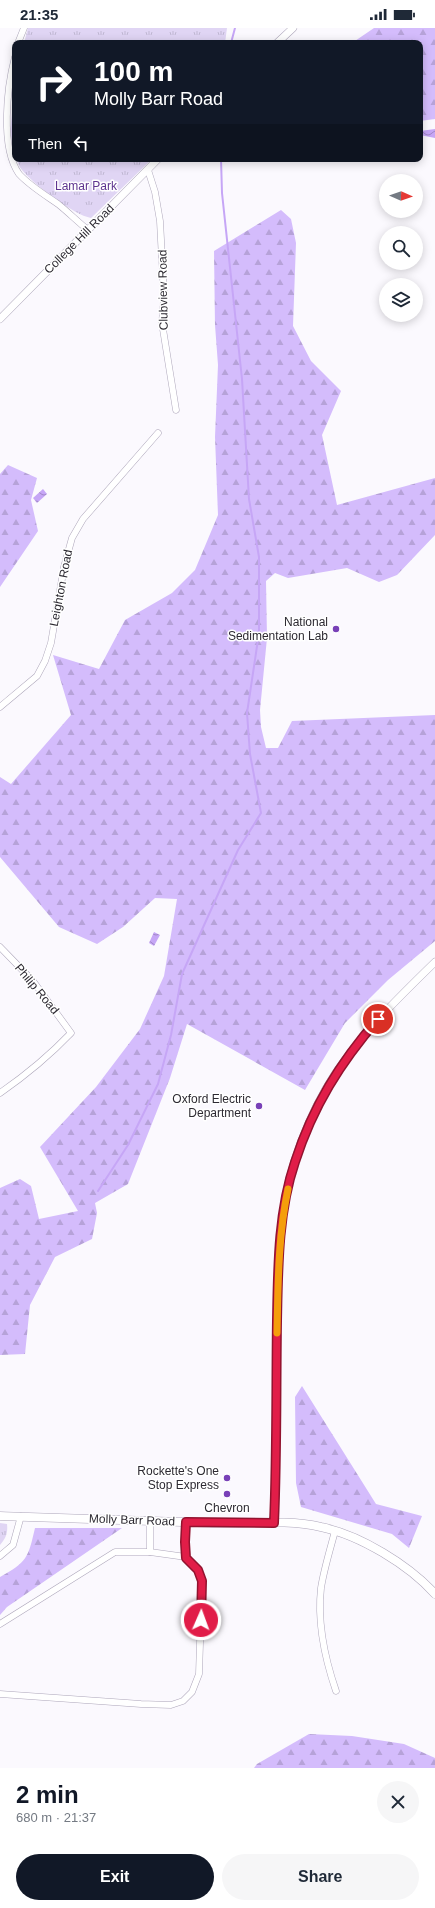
<!DOCTYPE html>
<meta charset="utf-8">
<style>
body{margin:0;font-family:Helvetica,sans-serif;background:#f6f6f7;color:#1f2937;height:100vh;display:flex;flex-direction:column;font-size:15px;white-space:nowrap}
*{box-sizing:border-box;margin:0}
p{font-size:13px;color:#747a83}
.icon{flex:none;width:22px;height:22px;fill:none;stroke:currentColor;stroke-width:2;stroke-linecap:round;stroke-linejoin:round}
.map{position:relative;height:1740px;overflow:hidden}
.details{display:flex;flex-direction:column;background:#fff;flex:1}
.details>*{flex:none}
.top-card{position:absolute;left:12px;top:12px;width:411px;height:122px;border-radius:8px;box-shadow:0 2px 10px #0003;background:#111827;color:#fff;overflow:hidden}
.needle{width:26px;rotate:92deg}
.controls{position:absolute;left:379px;top:146px;display:grid;gap:8px}
.controls a{display:grid;place-items:center;width:44px;height:44px;border-radius:50%;background:#fff;box-shadow:0 2px 10px #0003;font-size:20px}
.pin{position:absolute;display:grid;place-items:center;width:34px;height:34px;color:#fff;margin:-17px;border:2px solid #fff;border-radius:50%;box-shadow:0 1px 4px #0007}
.me{position:absolute;width:44px;margin:-22px;rotate:2deg;stroke-linejoin:round;filter:drop-shadow(0 0 3px #0008)}
.turn{display:flex;align-items:center;gap:14px;height:84px;padding:0 16px;font-size:18px}
.turn .icon{width:52px;height:52px;stroke-width:2.5}
.turn b{display:block;font-size:28px;line-height:34px}
.then{display:flex;align-items:center;height:38px;padding:0 16px;background:#0003;gap:8px;font-size:15px}
.round{display:grid;place-items:center;flex:none;width:42px;height:42px;border-radius:21px;background:#f6f6f7}
.summary{display:flex;align-items:center;justify-content:space-between;height:68px;padding:0 16px}
h1{font-size:24px;font-weight:700;line-height:30px;color:#111827}
.cta{display:flex;gap:8px;margin-top:auto;padding:8px 16px}
.cta a{flex:1;height:46px;border-radius:24px;background:#111827;color:#fff;font-size:16px;font-weight:700;line-height:46px;text-align:center}
.cta a+a{background:#f6f6f7;color:#1f2937}
.status{display:flex;justify-content:space-between;align-items:center;height:28px;padding:0 20px;background:#fff;direction:ltr}
.status svg{height:11px;fill:currentColor}
.map>svg:first-child{display:block}
.forest{fill:url(#forest-firs)}
.park{fill:url(#park-tufts)}
.water{fill:url(#water-waves)}
.lines{fill:none;stroke-linecap:round;stroke-linejoin:round}
.stream{stroke:#c6a6f6;stroke-width:2}
.minor-casing{stroke:#ada6ba;stroke-width:7}
.tertiary-casing{stroke:#ada6ba;stroke-width:8}
.secondary-casing{stroke:#ada6ba;stroke-width:9}
.minor{stroke:#fff;stroke-width:6}
.tertiary{stroke:#fff;stroke-width:7}
.secondary{stroke:#fff;stroke-width:8}
.route-casing{stroke:#92132f;stroke-width:10}
.route{stroke:#e11d48;stroke-width:7}
.slow{stroke:#f59e0b;stroke-width:7}
.poi-dot{fill:#7840b7;stroke:#fff;stroke-width:1.5}
.labels{text-anchor:middle;dominant-baseline:central;stroke-width:3;stroke-linejoin:round;paint-order:stroke}
.park-label{font-size:12px;fill:#5e348f;stroke:#fff}
.street-label{font-size:12px;fill:#2d2a32;stroke:#fff}
.poi-label{font-size:12px;fill:#2d2a32;stroke:#fff;text-anchor:end}
</style>
<div class="status"><b>21:35</b><svg viewBox="0 0 49 12"><path d="M0 12V9h3v3zM5 12V6h3v6zM10 12V3h3v9zM15 12V0h3v12zM26 1h20v11H26zM47 4h2v5h-2z"/></svg></div>
<div class="map">
<svg width="435" height="1740" viewBox="0 0 435 1740">
<defs>
<pattern id="forest-firs" width="22" height="20" patternUnits="userSpaceOnUse"><rect width="22" height="20" fill="#d4bcfc"/><path d="M5 1l3.5 6h-7zM16 11l3.5 6h-7z" fill="#b6a2d8"/></pattern>
<pattern id="park-tufts" width="24" height="20" patternUnits="userSpaceOnUse"><rect width="24" height="20" fill="#e0d5f4"/><path d="M3 7l-1-3M5 7V3M7 7l1-3M15 17l-1-3M17 17v-4M19 17l1-3" fill="none" stroke="#c0b7d2"/></pattern>
<pattern id="water-waves" width="16" height="10" patternUnits="userSpaceOnUse"><rect width="16" height="10" fill="#c6a6f6"/><path d="M0 5q4-4 8 0t8 0" fill="none" stroke="#a187c8"/></pattern>
</defs>
<rect width="100%" height="100%" fill="#fbf9fe"/>
<g class="forest">
<path d="M374,0H435V91L420,93V15H352Z"/>
<path d="M281,182L291,191L296,215L293,298L311,333L341,363L322,407L337,477L435,450V507L397,547L379,554L347,540L288,550L275,545L266,553L267,610L260,682L261,699L266,720H278L292,693L435,687V913L388,952L345,995L305,1062L187,996L170,1050L128,1156L95,1175L97,1185L92,1211L55,1229L30,1277L25,1326L0,1327V1160L20,1151L31,1158L39,1191L78,1183L40,1119L96,1059L140,1001L164,948L177,871L155,870L123,899L97,916L59,899L0,829V749L11,756L71,687L53,627L99,641L125,592L172,565L195,542L218,487L215,409L218,337L215,297L214,223Z"/>
<path d="M8,437L37,450L31,472L38,503L0,559V446Z"/>
<path d="M302,1358L376,1476L422,1488L409,1520L392,1506L301,1479L296,1455L295,1369Z"/>
<path d="M35,1500H122L7,1579L0,1587V1549C27,1534 28,1530 35,1500Z"/>
<path d="M309,1706L352,1708L404,1716L435,1730V1740H254L257,1736Z"/>
</g>
<g class="park">
<path d="M28,0H227L225,15H24Z"/>
<path d="M15,56V127L10,104Z"/>
<path d="M17,131H152L91,190C74,187 33,156 22,142C19,139 18,135 17,131Z"/>
<path d="M0,1495L7,1496C8,1505 6,1510 0,1517Z"/>
</g>
<g class="water">
<path d="M435,101V110L420,107V103Z"/>
<path d="M43,461L47,466L37,475L33,470Z"/>
<path d="M154,904L160,907L154,918L149,915Z"/>
</g>
<g class="lines">
<g class="stream">
<path d="M231,15L235,0"/>
<path d="M98,1163L128,1117L158,1056L171,1007L182,946L238,822L261,785L250,726L247,685L259,605V529L249,471L242,351L222,165L221,131"/>
</g>
<defs>
<g id="minor">
<path d="M18,15L24,0"/>
<path d="M15,29C7,59 0,119 19,146C30,158 45,167 58,176C68,184 78,194 88,202"/>
<path d="M148,142L155,164L160,193L164,268L162,295L176,382"/>
<path d="M0,679L37,648L45,633L51,615L64,539L72,510L83,491L158,405"/>
<path d="M0,919L33,953L71,1005C49,1028 26,1047 0,1065"/>
<path d="M335,1503C330,1522 324,1541 321,1560C317,1595 325,1631 336,1663"/>
<path d="M150,1524V1492"/>
<path d="M0,1528L13,1517L21,1488"/>
<path d="M186,1529L185,1514L186,1494"/>
<path d="M0,1596L115,1524H150L186,1529L198,1542L202,1553L199,1646L192,1664L183,1673L171,1677L141,1676L0,1666"/>
</g>
<g id="tertiary">
<path d="M277,15L293,0"/>
<path d="M0,291L158,131"/>
<path d="M274,1495C277,1433 276,1371 277,1308C277,1267 278,1226 283,1186C288,1140 310,1084 335,1046C363,1004 399,969 435,934"/>
</g>
<path id="secondary" d="M0,1488C71,1490 142,1493 212,1495C248,1496 287,1491 321,1499C360,1507 409,1537 435,1566"/>
</defs>
<use href="#minor" class="minor-casing"/>
<use href="#tertiary" class="tertiary-casing"/>
<use href="#secondary" class="secondary-casing"/>
<use href="#minor" class="minor"/>
<use href="#tertiary" class="tertiary"/>
<use href="#secondary" class="secondary"/>
</g>
<g class="lines">
<defs>
<path id="route" d="M201,1592L202,1553L198,1542L186,1530L185,1514L186,1494L274,1495C277,1428 276,1360 277,1293C278,1240 278,1184 295,1134C313,1078 340,1035 378,991"/>
</defs>
<use href="#route" class="route-casing"/>
<use href="#route" class="route"/>
<path class="slow" d="M277,1305C278,1257 278,1208 288,1161"/>
</g>
<g class="poi-dot">
<circle cx="336" cy="601" r="4"/>
<circle cx="259" cy="1078" r="4"/>
<circle cx="227" cy="1450" r="4"/>
<circle cx="227" cy="1466" r="4"/>
</g>
<g class="labels">
<g class="park-label">
<text x="86" y="158">Lamar Park</text>
</g>
<g class="street-label">
<text transform="translate(79 211) rotate(-45)">College Hill Road</text>
<text transform="translate(163 262) rotate(-91)">Clubview Road</text>
<text transform="translate(61 560) rotate(-79)">Leighton Road</text>
<text transform="translate(37 961) rotate(50)">Philip Road</text>
<text transform="translate(132 1492) rotate(2)">Molly Barr Road</text>
</g>
<g class="poi-label">
<text x="328" y="594">National<tspan x="328" dy="14">Sedimentation Lab</tspan></text>
<text x="251" y="1071">Oxford Electric<tspan x="251" dy="14">Department</tspan></text>
<text x="219" y="1443">Rockette's One<tspan x="219" dy="14">Stop Express</tspan></text>
<text x="227" y="1480" text-anchor="middle">Chevron</text>
</g>
</g>
</svg>
<div class="controls">
<a><svg class="needle" viewBox="-14 -14 28 28"><path d="M0-13l5 13h-10z" fill="#e53935"/><path d="M0 13l5-13h-10z" fill="#747a83"/></svg></a>
<a><svg class="icon" aria-label="search" viewBox="0 0 24 24"><circle cx="10" cy="10" r="6"/><path d="M15 15l6 6"/></svg></a>
<a><svg class="icon" aria-label="layers" viewBox="0 0 24 24"><path d="M12 4l9 5-9 5-9-5zM3 14l9 5 9-5"/></svg></a>
</div>
<div class="pin" style="left:378px;top:991px;background:#d93025"><svg class="icon" aria-label="arrive" viewBox="0 0 24 24"><path d="M6 21V4h12l-3 4 3 4H6"/></svg></div>
<svg class="me" style="left:201px;top:1592px" viewBox="-20 -20 40 40"><circle r="17" fill="#e11d48" stroke="#fff" stroke-width="3"/><path d="M0-11L8 9 0 5-8 9z" fill="#fff"/></svg>
<div class="top-card">
<div class="turn"><svg class="icon" aria-label="right" viewBox="0 0 24 24"><path d="M7 20v-9h11M14 6l5 5-5 5"/></svg><div><b>100 m</b>Molly Barr Road</div></div>
<div class="then">Then<svg class="icon" aria-label="left" viewBox="0 0 24 24"><path d="M17 20v-9H6M10 6l-5 5 5 5"/></svg></div>
</div>
</div>
<section class="details">
<div class="summary"><div><h1>2 min</h1><p>680 m · 21:37</p></div><a class="round"><svg class="icon" aria-label="close" viewBox="0 0 24 24"><path d="M6 6l12 12M18 6L6 18"/></svg></a></div>
<div class="cta"><a>Exit</a><a>Share</a></div>
</section>
